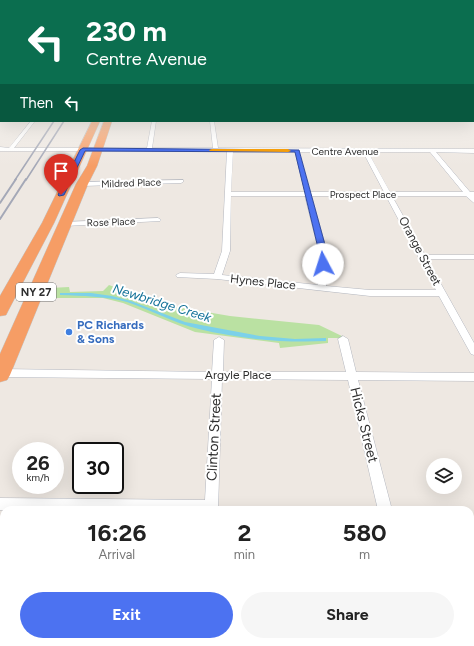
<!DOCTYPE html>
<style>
body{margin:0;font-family:Figtree,sans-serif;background:#f6f6f6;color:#222;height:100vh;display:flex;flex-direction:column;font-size:15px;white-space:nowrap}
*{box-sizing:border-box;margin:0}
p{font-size:13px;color:#767676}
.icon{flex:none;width:22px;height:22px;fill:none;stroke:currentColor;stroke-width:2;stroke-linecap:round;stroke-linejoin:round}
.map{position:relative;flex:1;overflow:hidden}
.details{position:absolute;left:0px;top:506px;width:474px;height:140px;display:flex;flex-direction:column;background:#fff;border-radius:12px 12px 0 0;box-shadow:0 4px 16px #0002}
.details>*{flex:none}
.top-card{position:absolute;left:0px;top:0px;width:474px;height:122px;box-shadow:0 4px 16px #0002;background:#0b6e4f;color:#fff;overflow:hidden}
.fabs{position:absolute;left:426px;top:458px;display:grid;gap:8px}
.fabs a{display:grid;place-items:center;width:36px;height:36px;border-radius:50%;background:#fff;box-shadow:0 4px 16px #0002;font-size:20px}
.speed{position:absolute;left:12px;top:442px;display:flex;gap:8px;font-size:20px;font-weight:700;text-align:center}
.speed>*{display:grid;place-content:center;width:52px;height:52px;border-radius:50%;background:#fff;box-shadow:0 4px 16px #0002;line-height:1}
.speed small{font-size:10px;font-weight:400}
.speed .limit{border:2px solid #111;border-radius:6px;background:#fff;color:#111}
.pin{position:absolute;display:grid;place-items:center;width:34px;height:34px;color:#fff;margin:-41px -17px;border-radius:50% 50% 50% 0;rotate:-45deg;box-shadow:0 0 4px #0007}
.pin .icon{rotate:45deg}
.me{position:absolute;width:44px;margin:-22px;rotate:355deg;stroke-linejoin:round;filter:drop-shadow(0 0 3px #0008)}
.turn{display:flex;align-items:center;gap:14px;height:84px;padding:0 20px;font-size:18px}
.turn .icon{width:52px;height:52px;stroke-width:2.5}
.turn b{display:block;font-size:28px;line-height:34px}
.then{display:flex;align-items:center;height:38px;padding:0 20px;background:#0003;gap:8px;font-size:15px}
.eta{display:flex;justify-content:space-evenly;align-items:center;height:68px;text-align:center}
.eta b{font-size:24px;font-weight:700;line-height:28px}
.action{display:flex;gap:8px;margin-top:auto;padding:8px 20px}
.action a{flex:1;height:46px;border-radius:24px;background:#4c72f1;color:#fff;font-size:16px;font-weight:700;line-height:46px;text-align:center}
.action a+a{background:#f6f6f6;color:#222}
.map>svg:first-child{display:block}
.green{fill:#bae1a2}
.water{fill:#7cd1e9}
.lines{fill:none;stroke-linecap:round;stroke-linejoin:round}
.street-casing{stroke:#b5b8c0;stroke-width:1}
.secondary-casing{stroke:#b5b8c0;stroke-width:1}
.primary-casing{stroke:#c4c4c4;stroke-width:2}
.highway-casing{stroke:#c4c4c4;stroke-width:1}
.street{fill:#fff;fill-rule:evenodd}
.secondary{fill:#fff;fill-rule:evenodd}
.primary{fill:#eac66b;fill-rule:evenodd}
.highway{fill:#f69d65;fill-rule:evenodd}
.rail-far1{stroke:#a4a8b7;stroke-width:1.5}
.rail{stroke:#a4a8b7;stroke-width:2}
.route{fill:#4c72f1;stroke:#314a9d}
.slow{fill:#f59e0b}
.shop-dot{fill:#3f7fe0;stroke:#fff;stroke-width:1.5}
.labels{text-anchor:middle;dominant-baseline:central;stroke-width:4;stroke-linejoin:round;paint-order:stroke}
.far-street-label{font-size:10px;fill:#2e2e2e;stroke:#fff}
.shield{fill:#fff;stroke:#6d6d6d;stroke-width:1}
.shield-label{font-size:11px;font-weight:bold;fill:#2e2e2e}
.street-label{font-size:12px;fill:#2e2e2e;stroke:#fff}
.shop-label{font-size:12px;font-weight:bold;fill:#366cbe;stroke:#fff;text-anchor:start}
.water-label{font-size:13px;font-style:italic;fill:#15739a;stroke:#fff}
.near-street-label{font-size:14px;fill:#2e2e2e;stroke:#fff}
</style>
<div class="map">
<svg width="474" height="646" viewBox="0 0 474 646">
<rect width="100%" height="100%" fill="#eee8e2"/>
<path class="green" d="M109,285L159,304L230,316L319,325L346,338H328V343L280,348L279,343L195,332L123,303L103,298H46L50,288L69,287L70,292L103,291Z"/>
<path class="water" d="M60,293H91L112,296L131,301L185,322L260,336L295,339L326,338V341C284,343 240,339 199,329C174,323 151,310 127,302C105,296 83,296 60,295Z"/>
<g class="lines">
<defs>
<g id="street">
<rect x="473" y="110" width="1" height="2"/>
<path d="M31,121H35L14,148H147L152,121H156L152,148H213L210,121H214L218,148L474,149V153L436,152L470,192H474V203L466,196H392L425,255H474V259H427L474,343V355L471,354L439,296H370L217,279L177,277L176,275L180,273L214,274L222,251L227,151H0V147L9,148ZM233,152H295L305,192H231ZM300,152H363L384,192H311ZM368,152H430L463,192H390ZM231,196H305L319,252L318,285L222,275L230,251ZM312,196H386L436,290H370L326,286L327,252Z"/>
<path d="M183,180V182L181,183L82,186L79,184L82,182Z"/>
<path d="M158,218L161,220L160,221L65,226L62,224L65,222Z"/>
<path d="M343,336L348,339L356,372L474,373V381L358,380L392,510H378L348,380L222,379L218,510H0V498L205,500L212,379L1,377L0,369L212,372L214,340L219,337L224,340L223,372H346L338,339Z"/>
<rect x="470" y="598" width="4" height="16"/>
<rect x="196" y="642" width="16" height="4"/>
<path d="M410,642H426L427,646H411Z"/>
</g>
<g id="secondary">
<rect x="0" y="77" width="1" height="4"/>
<path d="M0,101H1L0,106Z"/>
</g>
<path id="primary" d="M473,81L474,82V86L473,85Z"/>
<g id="highway">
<path d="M92,121H100L54,223L8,311L6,315L0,316V296L42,223Z"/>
<path d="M104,121H112L97,166L88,184L10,375L7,380L0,382V354L76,184L87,166Z"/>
</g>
</defs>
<use href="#street" class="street-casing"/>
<use href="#secondary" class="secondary-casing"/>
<use href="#primary" class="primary-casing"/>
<use href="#highway" class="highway-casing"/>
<use href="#street" class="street"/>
<use href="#secondary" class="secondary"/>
<use href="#primary" class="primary"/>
<use href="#highway" class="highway"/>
<g class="rail-far1">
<path d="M15,180L54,121"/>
<path d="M26,180L64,121"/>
</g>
<g class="rail">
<path d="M0,203L16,179"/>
<path d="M0,219L26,179"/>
</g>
</g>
<linearGradient id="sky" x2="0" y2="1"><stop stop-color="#7dc0e8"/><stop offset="0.46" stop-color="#f7f5f2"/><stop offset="1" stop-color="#f7f5f2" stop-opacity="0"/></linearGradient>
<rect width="474" height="166" fill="url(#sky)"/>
<path class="route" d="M83,148L299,150L327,252V264L323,266L319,264V252L295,152L85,151L64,195L59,196L58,195L80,150Z"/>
<path class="slow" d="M212,149H288L291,151L288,152L210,151L209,150Z"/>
<circle class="shop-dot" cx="69" cy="332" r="4"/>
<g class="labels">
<g class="far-street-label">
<text x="345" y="151">Centre Avenue</text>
<text transform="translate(131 183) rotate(-2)">Mildred Place</text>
<text x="363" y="194">Prospect Place</text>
<text transform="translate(111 222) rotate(-2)">Rose Place</text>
</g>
<rect class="shield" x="16" y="283" width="40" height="18" rx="3"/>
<g class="shield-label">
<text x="36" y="292">NY 27</text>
</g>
<g class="street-label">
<text transform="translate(420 251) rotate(62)">Orange Street</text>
<text transform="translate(263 282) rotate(6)">Hynes Place</text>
<text x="238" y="375">Argyle Place</text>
</g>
<g class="shop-label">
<text x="77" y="325">PC Richards<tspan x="77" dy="14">&amp; Sons</tspan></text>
</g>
<g class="water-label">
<text transform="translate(162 303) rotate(17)">Newbridge Creek</text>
</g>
<g class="near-street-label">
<text transform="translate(364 425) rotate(76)">Hicks Street</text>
<text transform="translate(214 437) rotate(-87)">Clinton Street</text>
</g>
</g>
</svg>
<div class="fabs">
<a><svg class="icon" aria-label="layers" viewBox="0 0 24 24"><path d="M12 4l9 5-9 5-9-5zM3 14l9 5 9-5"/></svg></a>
</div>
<div class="speed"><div>26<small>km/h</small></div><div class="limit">30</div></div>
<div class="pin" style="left:61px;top:195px;background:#d93025"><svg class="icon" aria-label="arrive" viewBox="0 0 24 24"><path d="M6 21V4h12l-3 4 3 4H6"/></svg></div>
<svg class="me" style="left:323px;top:264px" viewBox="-20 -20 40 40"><circle r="19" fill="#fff"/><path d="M0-13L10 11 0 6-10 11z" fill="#4c72f1"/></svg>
<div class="top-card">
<div class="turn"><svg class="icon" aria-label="left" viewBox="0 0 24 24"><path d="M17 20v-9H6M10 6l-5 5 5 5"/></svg><div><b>230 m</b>Centre Avenue</div></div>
<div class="then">Then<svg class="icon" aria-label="left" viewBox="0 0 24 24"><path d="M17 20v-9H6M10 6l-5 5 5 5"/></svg></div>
</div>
<section class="details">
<div class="eta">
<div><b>16:26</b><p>Arrival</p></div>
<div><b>2</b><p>min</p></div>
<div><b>580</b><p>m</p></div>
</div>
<div class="action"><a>Exit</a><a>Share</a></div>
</section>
</div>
